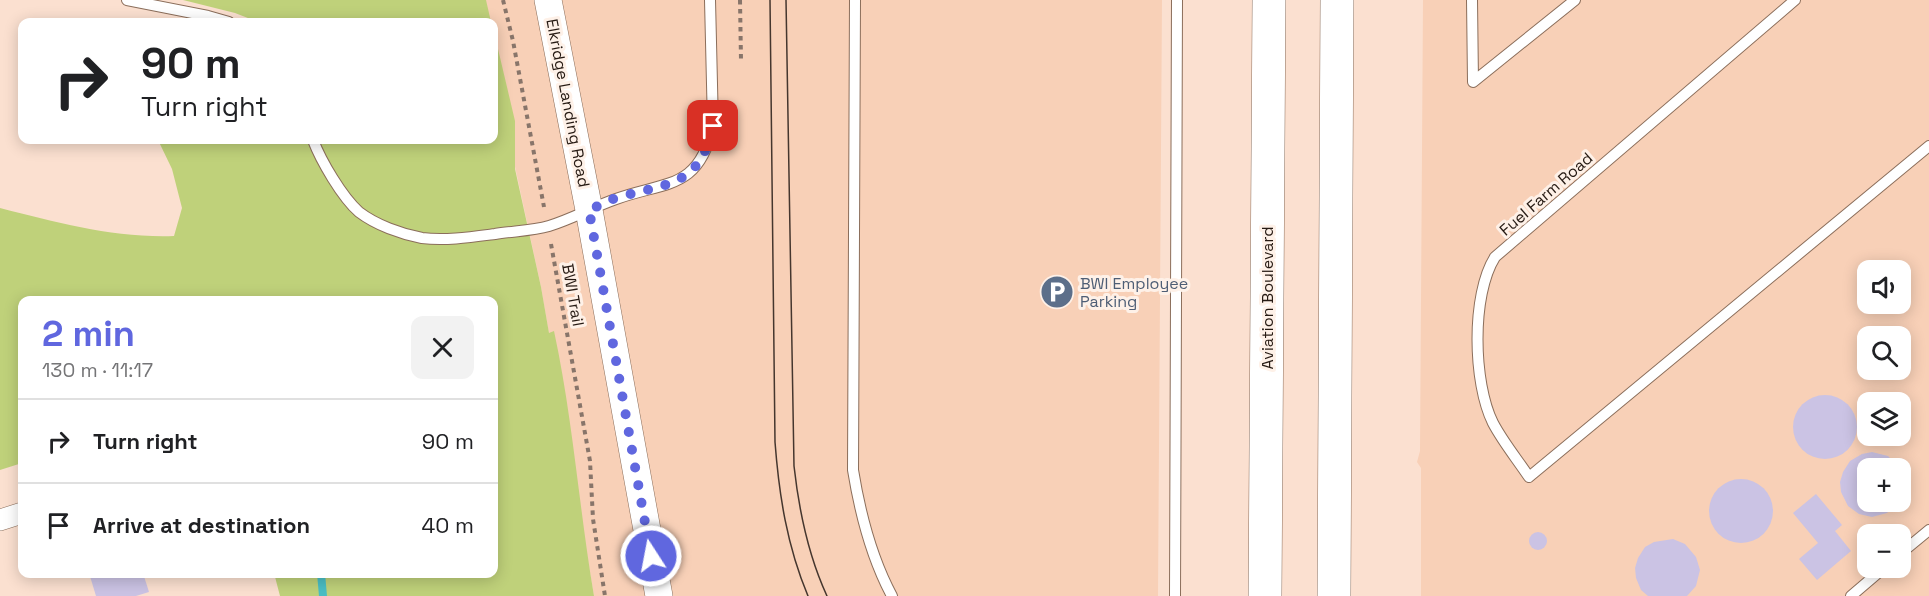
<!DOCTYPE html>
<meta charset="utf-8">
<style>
body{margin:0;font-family:"Space Grotesk",sans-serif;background:#f2f2f2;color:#202124;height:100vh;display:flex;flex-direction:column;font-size:22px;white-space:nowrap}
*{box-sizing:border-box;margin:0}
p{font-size:20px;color:#757577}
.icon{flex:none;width:33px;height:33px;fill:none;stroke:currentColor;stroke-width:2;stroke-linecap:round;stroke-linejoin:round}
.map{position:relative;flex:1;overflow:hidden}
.drawer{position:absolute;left:18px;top:296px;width:480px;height:282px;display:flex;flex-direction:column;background:#fff;border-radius:12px;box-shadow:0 3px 15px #0003}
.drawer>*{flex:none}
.top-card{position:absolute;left:18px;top:18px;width:480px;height:126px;border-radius:12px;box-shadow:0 3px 15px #0003;background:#fff;color:#202124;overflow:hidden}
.tools{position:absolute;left:1857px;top:260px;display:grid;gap:12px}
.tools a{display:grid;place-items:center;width:54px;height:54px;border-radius:12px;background:#fff;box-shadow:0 3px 15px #0003;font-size:30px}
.pin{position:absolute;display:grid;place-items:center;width:51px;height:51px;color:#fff;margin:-26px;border-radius:12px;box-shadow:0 3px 9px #0006}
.me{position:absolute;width:66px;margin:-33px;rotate:349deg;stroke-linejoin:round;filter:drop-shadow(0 0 4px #0008)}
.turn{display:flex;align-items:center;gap:21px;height:126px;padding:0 24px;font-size:27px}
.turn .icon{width:78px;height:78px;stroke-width:2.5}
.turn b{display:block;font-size:42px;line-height:51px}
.round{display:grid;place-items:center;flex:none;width:63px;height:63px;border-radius:12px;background:#f2f2f2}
.head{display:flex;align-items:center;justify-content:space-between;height:102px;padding:0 24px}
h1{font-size:36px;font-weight:800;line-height:45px;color:#6067df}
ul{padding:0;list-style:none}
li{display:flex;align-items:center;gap:18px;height:84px;padding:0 24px;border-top:2px solid #e0e0e0}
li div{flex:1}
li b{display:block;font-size:22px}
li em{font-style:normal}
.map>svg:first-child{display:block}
.built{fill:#f8d0b7;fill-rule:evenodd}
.green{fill:#bfd17a}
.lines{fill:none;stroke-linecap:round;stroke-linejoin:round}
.stream{stroke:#4abec4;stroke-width:8}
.building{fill:#cbc3e4}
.service-casing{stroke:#8b6e5b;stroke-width:12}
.minor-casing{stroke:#8b6e5b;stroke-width:22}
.tertiary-casing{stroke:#8b6e5b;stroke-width:28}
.primary-casing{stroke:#8b6e5b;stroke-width:34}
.path{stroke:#88756a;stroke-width:4;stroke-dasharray:4.5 4.5;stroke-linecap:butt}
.service{stroke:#fff;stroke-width:10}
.minor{stroke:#fff;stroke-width:21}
.tertiary{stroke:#fff;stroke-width:27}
.primary{stroke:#fff;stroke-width:33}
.tram{stroke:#45362e;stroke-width:1.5}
.route{stroke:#6067df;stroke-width:10;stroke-dasharray:0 18}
.labels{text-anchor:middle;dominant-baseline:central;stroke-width:6;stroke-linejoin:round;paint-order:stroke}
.street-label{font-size:16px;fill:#261a13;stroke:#fef1e8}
.service-label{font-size:16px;fill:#4e5e75;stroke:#fef1e8;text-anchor:start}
</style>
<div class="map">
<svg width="1929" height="596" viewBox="0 0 1929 596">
<rect width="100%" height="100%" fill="#fbe0d0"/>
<g class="built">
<path d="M478,0H1162L1158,596H594L541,287L494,69V22H483Z"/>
<path d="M1423,0H1929V596H1421V468L1417,462L1420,451ZM1868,270H1900V303H1868ZM1868,336H1900V369H1868ZM1868,402H1900V435H1868ZM1868,468H1900V501H1868ZM1868,534H1900V567H1868Z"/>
</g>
<g class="green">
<path d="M183,0H486L491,22H253V20L235,13Z"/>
<path d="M494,32L515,121V169L541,287L549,333L554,331C573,419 579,508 594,596H280L274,573H494V300H22V463L0,470V208C59,223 113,238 174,236L182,208L172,169L158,140H494Z"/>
</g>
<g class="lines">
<path class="stream" d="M321,573L323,596"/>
</g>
<g class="building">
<circle cx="1825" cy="427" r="32"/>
<path d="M1872,452L1888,456L1900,468H1868V501H1900L1887,513L1872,517L1859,514L1848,506L1841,492L1840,482L1843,472L1850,461L1862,454Z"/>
<path d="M1900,469L1905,484L1901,501H1900Z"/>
<circle cx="1741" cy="511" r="32"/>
<path d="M1816,494L1842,525L1835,531L1851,551L1817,580L1799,559L1818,543L1793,513Z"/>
<circle cx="1538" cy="541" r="9"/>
<path d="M1673,539L1685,544L1696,557L1700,570L1696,586L1687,596H1648L1641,590L1636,578L1635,568L1638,558L1645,547L1654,542Z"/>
<path d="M89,573H143L149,592L136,596H96Z"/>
</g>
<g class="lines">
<defs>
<g id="service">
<path d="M127,0L208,16L229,22"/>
<path d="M855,0L853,470C860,513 871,557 892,596"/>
<path d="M1472,0L1473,82L1575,0"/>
<path d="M1795,0L1495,257C1471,295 1473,383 1493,423C1503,442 1517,459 1529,477L1929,146"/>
<path d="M313,140C321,161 342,197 359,212C376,225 401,234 422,238C445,241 472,237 495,234C512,231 532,231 549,226C572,219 593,207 616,199C666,181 699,190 713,126L710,0"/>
<path d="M1900,554L1929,530"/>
<path d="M1175,596L1177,0"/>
<path d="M1851,596L1885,567"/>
</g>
<path id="minor" d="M0,520L22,513"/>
<path id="tertiary" d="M548,0L589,210L659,596"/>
<g id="primary">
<path d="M1265,596L1269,0"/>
<path d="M1334,596L1337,0"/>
</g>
</defs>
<use href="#service" class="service-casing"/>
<use href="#minor" class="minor-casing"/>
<use href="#tertiary" class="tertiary-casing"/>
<use href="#primary" class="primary-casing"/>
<g class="path">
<path d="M503,0L513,41L544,207"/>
<path d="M740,0L741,60"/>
<path d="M551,244L590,461L593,519L605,596"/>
</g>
<use href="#service" class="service"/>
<use href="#minor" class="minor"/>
<use href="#tertiary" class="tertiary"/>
<use href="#primary" class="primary"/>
<g class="tram">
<path d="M770,0L775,442C779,495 787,546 808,596"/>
<path d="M786,0L794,466C799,511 808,555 827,596"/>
</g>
</g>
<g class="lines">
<path class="route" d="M651,556L589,210C599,206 609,200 619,197C669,183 700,186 713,126"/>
</g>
<defs>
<symbol id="parking-disc" viewBox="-11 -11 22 22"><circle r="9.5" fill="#5c6f8a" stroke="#fef1e8"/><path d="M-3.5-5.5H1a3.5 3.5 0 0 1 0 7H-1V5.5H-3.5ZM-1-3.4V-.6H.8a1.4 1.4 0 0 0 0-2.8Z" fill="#fff"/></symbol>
</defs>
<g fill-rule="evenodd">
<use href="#parking-disc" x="1038" y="273" width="38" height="38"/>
</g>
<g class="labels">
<g class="street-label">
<text transform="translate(568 103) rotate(79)">Elkridge Landing Road</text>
<text transform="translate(1546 194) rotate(-41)">Fuel Farm Road</text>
<text transform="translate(573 295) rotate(80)">BWI Trail</text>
<text transform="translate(1267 298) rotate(-90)">Aviation Boulevard</text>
</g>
<g class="service-label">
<text x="1080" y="283">BWI Employee<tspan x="1080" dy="18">Parking</tspan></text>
</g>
</g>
</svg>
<div class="tools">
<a><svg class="icon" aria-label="sound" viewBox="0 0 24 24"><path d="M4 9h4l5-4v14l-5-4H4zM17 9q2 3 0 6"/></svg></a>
<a><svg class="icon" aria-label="search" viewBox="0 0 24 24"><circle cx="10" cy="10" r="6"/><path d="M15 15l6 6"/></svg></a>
<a><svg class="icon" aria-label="layers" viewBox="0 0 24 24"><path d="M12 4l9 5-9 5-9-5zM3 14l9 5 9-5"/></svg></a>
<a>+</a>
<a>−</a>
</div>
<div class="pin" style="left:713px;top:126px;background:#d93025"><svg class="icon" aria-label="arrive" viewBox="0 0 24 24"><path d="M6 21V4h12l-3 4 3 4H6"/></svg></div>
<svg class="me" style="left:651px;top:556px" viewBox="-20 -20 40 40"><circle r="17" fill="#6067df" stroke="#fff" stroke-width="3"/><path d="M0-11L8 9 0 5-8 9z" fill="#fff"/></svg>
<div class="top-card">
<div class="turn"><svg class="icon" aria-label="right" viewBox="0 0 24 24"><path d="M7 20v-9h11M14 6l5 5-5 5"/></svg><div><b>90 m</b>Turn right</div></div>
</div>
<section class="drawer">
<div class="head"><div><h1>2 min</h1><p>130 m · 11:17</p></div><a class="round"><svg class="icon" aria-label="close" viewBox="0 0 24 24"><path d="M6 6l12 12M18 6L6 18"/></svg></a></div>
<ul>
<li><svg class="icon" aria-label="right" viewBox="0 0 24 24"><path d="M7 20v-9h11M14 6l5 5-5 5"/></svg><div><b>Turn right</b></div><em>90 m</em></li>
<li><svg class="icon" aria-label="arrive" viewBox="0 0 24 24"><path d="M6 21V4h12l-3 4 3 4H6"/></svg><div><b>Arrive at destination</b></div><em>40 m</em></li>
</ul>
</section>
</div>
